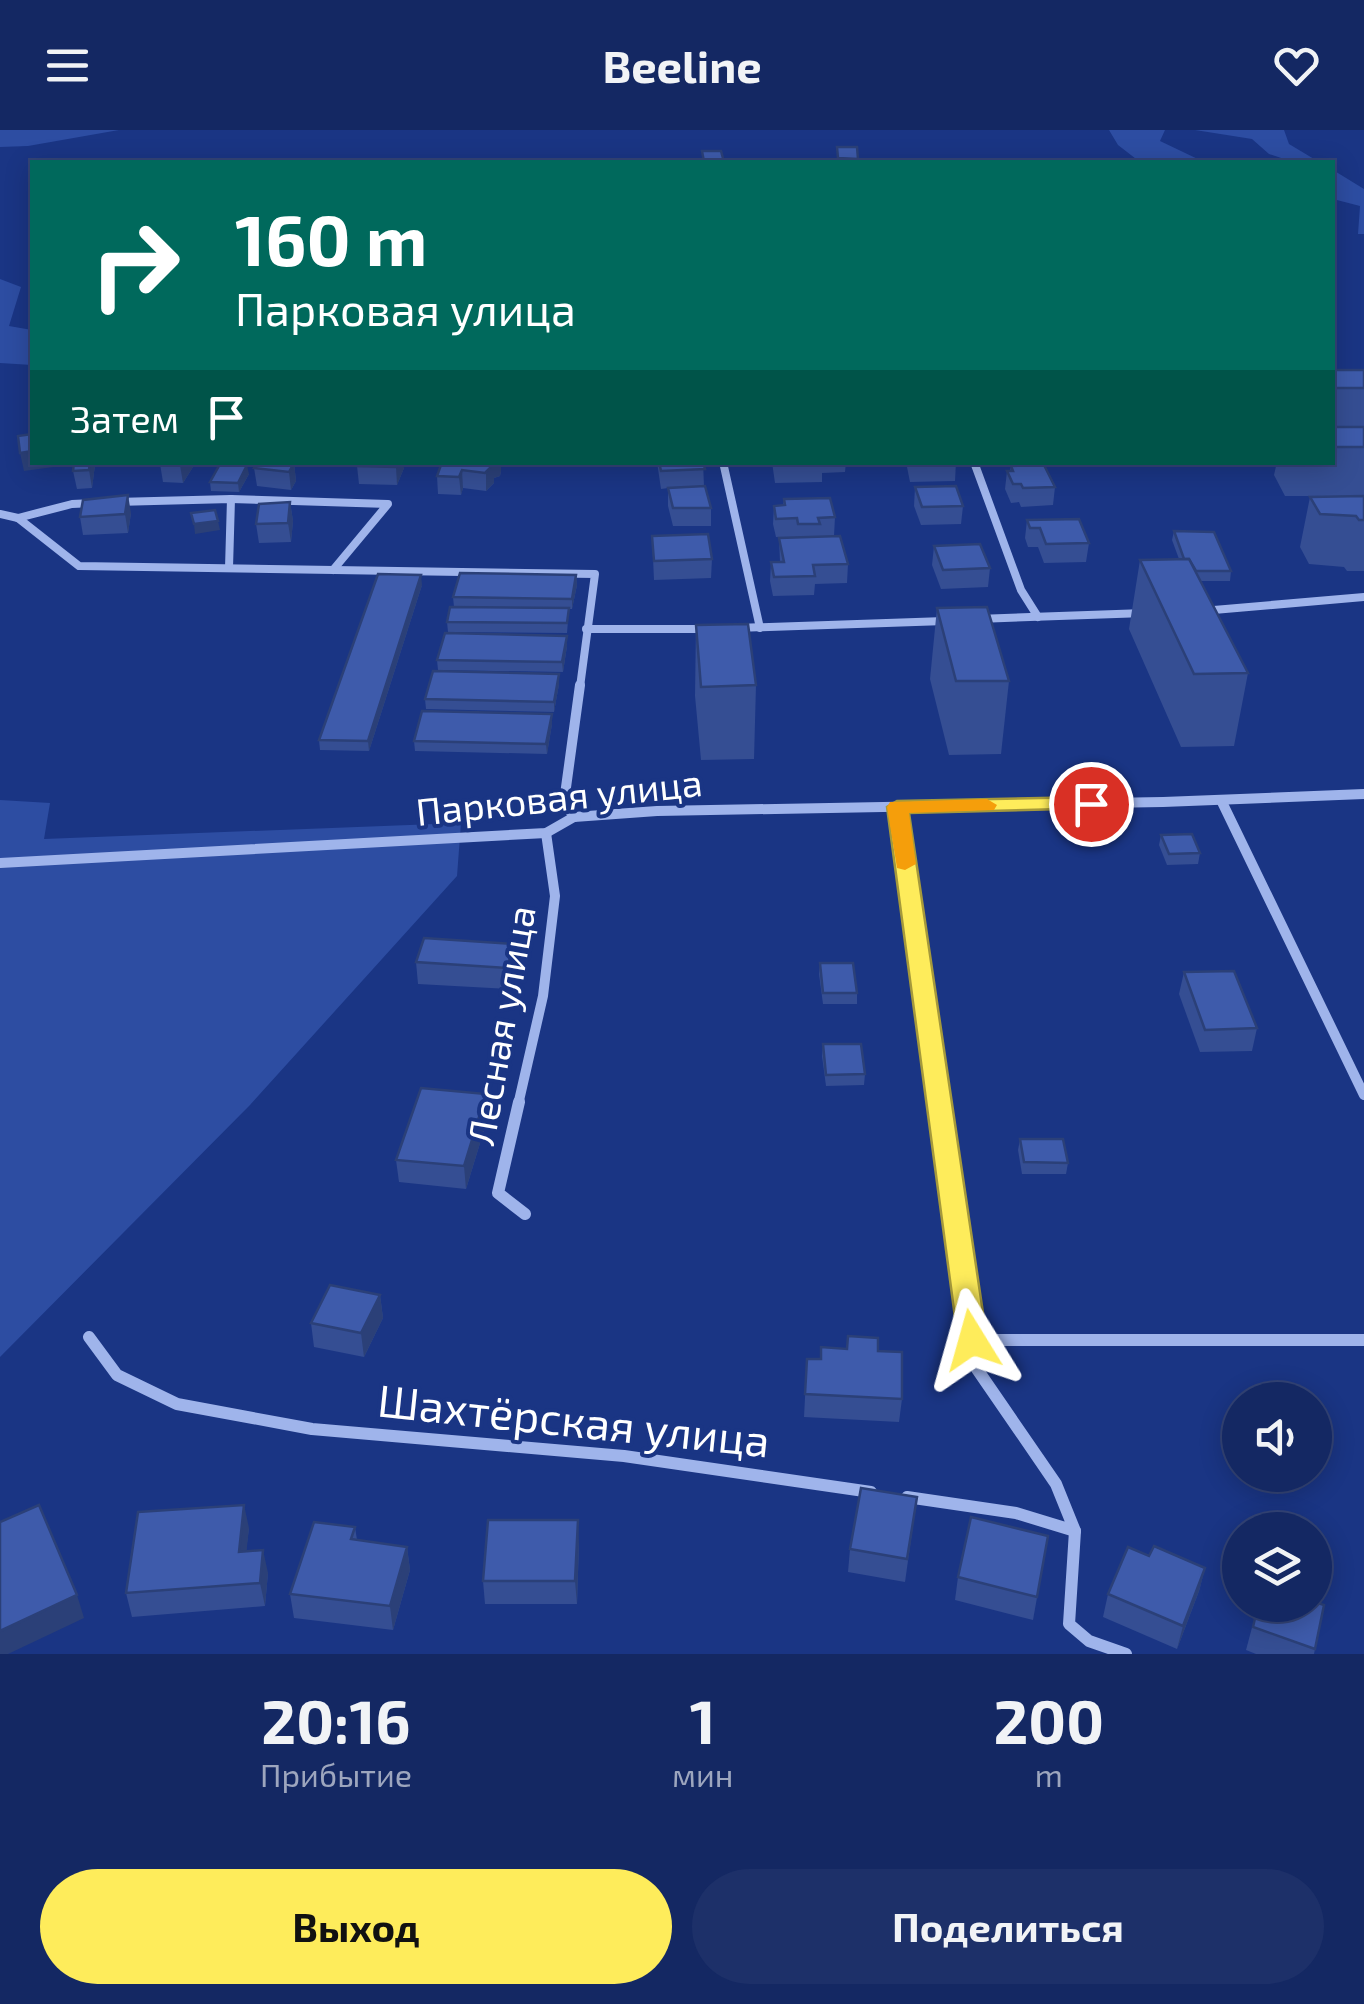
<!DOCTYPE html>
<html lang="ru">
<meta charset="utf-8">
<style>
body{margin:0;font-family:"Exo 2",sans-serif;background:#1d3069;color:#f1f3f6;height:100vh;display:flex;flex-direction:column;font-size:38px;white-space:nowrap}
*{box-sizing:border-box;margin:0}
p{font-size:32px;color:#9da6be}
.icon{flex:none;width:55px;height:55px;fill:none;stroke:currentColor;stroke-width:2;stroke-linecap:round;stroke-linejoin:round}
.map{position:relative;height:1524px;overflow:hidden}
.side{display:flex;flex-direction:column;background:#142863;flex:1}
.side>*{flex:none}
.hud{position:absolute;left:30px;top:30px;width:1305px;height:305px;border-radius:0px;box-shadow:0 5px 25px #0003,0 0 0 2px #334478;background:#00695c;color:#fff;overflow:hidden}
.tools{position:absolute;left:1222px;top:1252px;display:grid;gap:20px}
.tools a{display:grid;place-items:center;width:110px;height:110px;border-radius:50%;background:#142863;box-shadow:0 5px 25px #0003,0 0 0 2px #334478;font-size:50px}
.pin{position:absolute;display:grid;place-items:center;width:85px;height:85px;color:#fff;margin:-42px;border:5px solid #fff;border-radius:50%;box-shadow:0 2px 10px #0007}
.me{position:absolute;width:110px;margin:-55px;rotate:352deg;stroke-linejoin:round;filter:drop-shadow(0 0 8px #0008)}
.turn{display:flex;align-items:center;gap:35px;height:210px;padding:0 40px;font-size:45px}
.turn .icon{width:130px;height:130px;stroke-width:2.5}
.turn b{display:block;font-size:70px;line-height:85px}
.then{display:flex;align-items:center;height:95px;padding:0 40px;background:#0003;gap:20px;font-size:38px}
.eta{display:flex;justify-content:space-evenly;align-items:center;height:170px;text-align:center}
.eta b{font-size:60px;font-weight:700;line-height:70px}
.primary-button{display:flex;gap:20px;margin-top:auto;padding:20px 40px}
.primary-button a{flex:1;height:115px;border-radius:60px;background:#feec5b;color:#111;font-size:40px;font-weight:700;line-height:115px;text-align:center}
.primary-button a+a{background:#1d3069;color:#f1f3f6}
header{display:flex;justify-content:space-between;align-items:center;height:130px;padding:0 40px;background:#142863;font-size:45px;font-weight:700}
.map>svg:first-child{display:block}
.green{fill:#2d4da2}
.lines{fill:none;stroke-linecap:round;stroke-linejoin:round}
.street-far2{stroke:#9fb4eb;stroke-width:8}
.street-far1{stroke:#9fb4eb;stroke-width:10}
.street{stroke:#9fb4eb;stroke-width:12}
.wall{fill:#354e93}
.shaded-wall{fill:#2b4078}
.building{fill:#3e5bab;stroke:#2b4078;stroke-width:2.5}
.route{fill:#feec5b;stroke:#a5993b;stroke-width:2.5}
.slow{fill:#f59e0b}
.labels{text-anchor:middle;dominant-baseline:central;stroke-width:8;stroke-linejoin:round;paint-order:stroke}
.street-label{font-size:38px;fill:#fff;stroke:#1a3584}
.near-street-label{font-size:45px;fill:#fff;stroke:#1a3584}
</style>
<header><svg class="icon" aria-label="menu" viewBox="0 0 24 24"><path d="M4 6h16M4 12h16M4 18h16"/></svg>Beeline<svg class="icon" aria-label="heart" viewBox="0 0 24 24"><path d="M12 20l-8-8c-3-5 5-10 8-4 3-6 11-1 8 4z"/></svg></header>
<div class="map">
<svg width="1364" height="1524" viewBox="0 0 1364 1524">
<rect width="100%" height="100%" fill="#1a3584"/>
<g class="green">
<path d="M0,0H119L28,16L0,17Z"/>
<path d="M1109,0H1165L1160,11L1204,32H1140L1118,15Z"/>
<path d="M1195,0H1284L1289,14L1319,32H1293L1269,24L1252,9Z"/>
<path d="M1333,40L1364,59V104H1358L1360,76L1333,69Z"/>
<path d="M0,149L21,157L9,196L32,200V235L0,233Z"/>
<path d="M0,670L50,673L44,709L461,693L457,746L250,975L0,1227Z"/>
</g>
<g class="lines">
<g class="street-far2">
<path d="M723,332L760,498"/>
<path d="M974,332L1021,460L1038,487"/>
<path d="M231,369L388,374L333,440"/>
<path d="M116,372L231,369L229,438"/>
<path d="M0,384L18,388L79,436L595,444L580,557"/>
<path d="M18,388L72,374L94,373"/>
<path d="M1202,481L1364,467"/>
<path d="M977,489L1145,483"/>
<path d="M737,498L945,491"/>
<path d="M586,499H705"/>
</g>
<g class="street-far1">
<path d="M1221,670L1364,965"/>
<path d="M897,677L939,975"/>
<path d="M574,687L564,672L580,555"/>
<path d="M0,733L546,703L574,687L657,681L1163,672L1364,664"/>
<path d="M518,975L543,866L555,766L546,703"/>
</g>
<g class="street">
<path d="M519,972L498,1063L525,1084"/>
<path d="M89,1207L117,1245L177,1274L312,1299L624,1326L871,1362"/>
<path d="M973,1210H1364"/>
<path d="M907,1367L1016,1383L1075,1401L1056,1354L977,1239L939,972"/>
<path d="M1075,1401L1069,1494L1089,1511L1126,1524"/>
</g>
</g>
<g class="wall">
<path d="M837,17H857L858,32H837Z"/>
<path d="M1332,240H1364V366H1285L1274,345L1277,332H1332Z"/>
<path d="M161,332H192L193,337L183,353L163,352L160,334Z"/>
<path d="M359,332L404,338L397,355L359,354L357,336Z"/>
<path d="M442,332H501V341L500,346L494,348V353L486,361L463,358L461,365L438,364L437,346Z"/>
<path d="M657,332H703L704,356L711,378V396H673L668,376V358L661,359Z"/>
<path d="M772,332H846L845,342L822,343V352L775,353Z"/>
<path d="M906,332H956L955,351L910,352Z"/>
<path d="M294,333L296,351L291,360L257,356L254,338Z"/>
<path d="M95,335L92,358L77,359L73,341Z"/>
<path d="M1011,336L1055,357L1053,375L1021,377L1019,372L1011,373L1005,359L1007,341H1010Z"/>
<path d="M249,344L239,362L211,361L210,352Z"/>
<path d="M915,357L963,376L961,394L921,395L914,376Z"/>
<path d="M1364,366V441H1347L1344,437L1309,434L1300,417L1310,367Z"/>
<path d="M784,369L835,387L834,406L848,434L847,453L815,454L814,465L773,466L770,451L771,432H780L779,408L796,407H776L773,394L774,376L783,375Z"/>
<path d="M290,372L293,391L291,412L259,413L256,394Z"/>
<path d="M131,383L128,403L83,405L80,387Z"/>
<path d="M1027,390L1089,413L1086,432L1044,433L1038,417H1028L1025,408Z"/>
<path d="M1174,401L1231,441L1230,451H1200L1248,543L1234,616L1181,617L1129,499L1140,430L1179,429L1172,410Z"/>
<path d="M652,406L712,429L711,448L654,450Z"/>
<path d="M934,416L990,438L988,457L941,459L932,435Z"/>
<path d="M576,445L577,455L572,479H569L567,503L448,502L447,492L530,478L454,477L453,467Z"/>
<path d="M422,455L369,621L320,620L319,610Z"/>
<path d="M937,478L1009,551L1001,624L949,625L930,549Z"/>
<path d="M696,495L756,555L754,629L701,630L695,566Z"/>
<path d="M567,516L563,542L438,540L437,530Z"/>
<path d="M559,544V554L554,582L426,579L425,569Z"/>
<path d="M552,594L547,624L415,621L414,611Z"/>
<path d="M1161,705L1200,723L1198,734L1167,735L1159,715Z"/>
<path d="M514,814L515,836L509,859L418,854L416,832Z"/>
<path d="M820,833L857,863V874H823L819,844Z"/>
<path d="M1184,842L1257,898L1252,921L1200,922L1179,864Z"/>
<path d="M823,914L865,944L864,955L826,956L822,926Z"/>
<path d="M488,987L466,1059L399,1052L396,1030Z"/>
<path d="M1020,1009L1068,1033L1066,1044H1022L1018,1020Z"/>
<path d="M380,1165L383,1188L364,1227L314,1217L311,1193Z"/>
<path d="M878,1221L902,1269L899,1292L804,1287L807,1229H820Z"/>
<path d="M917,1367L905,1452L848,1442L850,1419Z"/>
<path d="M355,1397L357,1410L407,1417L410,1440L393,1500L294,1488L290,1464Z"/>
<path d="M249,1398L246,1421L268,1443L265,1476L132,1487L126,1463Z"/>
<path d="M1048,1406L1033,1490L955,1470L958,1447Z"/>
<path d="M579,1413L577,1474H485L483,1451Z"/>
<path d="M1149,1426L1205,1438L1199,1461L1177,1519L1103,1487L1108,1464Z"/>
<path d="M1258,1475H1315V1519L1314,1524H1256L1246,1520Z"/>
</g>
<g class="shaded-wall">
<path d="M32,321V332H60L61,336L24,341L20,323Z"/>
<path d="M90,332H94L95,335L92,358L89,340Z"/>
<path d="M181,332H192L193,337L183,353L180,335Z"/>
<path d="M397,332H403L404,338L397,355L396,337Z"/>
<path d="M486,332H501V341L500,346L494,348V353L486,361Z"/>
<path d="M294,333L296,351L291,360L289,342Z"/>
<path d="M247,335L249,344L239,362L238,353Z"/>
<path d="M462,340L463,358L461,365L459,347Z"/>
<path d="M128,365L131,383L128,403L125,384Z"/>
<path d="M290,372L293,391L291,412L288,393Z"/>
<path d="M218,391L220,400L195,404L194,394Z"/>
<path d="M421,445L422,455L369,621L368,611Z"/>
<path d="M576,445L577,455L572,479V469Z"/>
<path d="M567,506V516L563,542L562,532Z"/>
<path d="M559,544V554L554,582V572Z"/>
<path d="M552,584V594L547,624L546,614Z"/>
<path d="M514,814L515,836L509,859L507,838Z"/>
<path d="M486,964L488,987L466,1059L464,1036Z"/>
<path d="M380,1165L383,1188L364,1227L361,1203Z"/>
<path d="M244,1375L249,1398L244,1445L239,1422Z"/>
<path d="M578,1390L579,1413L577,1474L575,1451Z"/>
<path d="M407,1417L410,1440L393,1500L390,1476Z"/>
<path d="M263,1420L268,1443L265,1476L260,1453Z"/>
<path d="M1205,1438L1199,1461L1177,1519L1183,1496Z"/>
<path d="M77,1465L84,1488L8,1524H0V1501Z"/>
</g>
<g class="building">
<path d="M837,17H857L858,29L838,28Z"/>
<path d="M702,21H721L724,32H704Z"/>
<rect x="1332" y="240" width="32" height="18"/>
<rect x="1332" y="297" width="32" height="20"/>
<path d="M32,304V321L20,323L18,306Z"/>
<path d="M74,332H90L89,340L73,341Z"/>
<path d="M161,332H181L180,335L160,334Z"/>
<path d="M258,332H275L294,333L289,342L254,338Z"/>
<path d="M359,332H397L396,337L357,336Z"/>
<path d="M442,332H486L485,335H493L485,343L462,340L459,347L437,346Z"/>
<path d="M659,332H703L705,339L661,341Z"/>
<path d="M776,332H822V334L776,335Z"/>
<path d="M220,334L247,335L238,353L210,352Z"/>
<path d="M1044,335L1055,357L1023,358L1021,354H1013L1007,341H1013L1011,336Z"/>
<path d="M705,356L711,378H673L668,358Z"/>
<path d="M956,356L963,376L922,377L915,357Z"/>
<path d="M128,365L125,384L80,387L83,370Z"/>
<path d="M1364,366V390H1359L1356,386L1320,384L1310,367Z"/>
<path d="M830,368L835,387L818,388L820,394H798L797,388L776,389L774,376L785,375L784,369Z"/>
<path d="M290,372L288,393L256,394L259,374Z"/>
<path d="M215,380L218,391L194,394L191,383Z"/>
<path d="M1079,389L1089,413L1046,414L1040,398H1030L1027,390Z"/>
<path d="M1174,401L1214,402L1231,441H1196L1189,429H1184Z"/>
<path d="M708,404L712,429L654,431L652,406Z"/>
<path d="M840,406L848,434L813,435L815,446L774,447L771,432H784L779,408Z"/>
<path d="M980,414L990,438L943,440L934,416Z"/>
<path d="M1189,429L1248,543L1194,544L1140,430Z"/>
<path d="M460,443L576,445L572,469L453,467Z"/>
<path d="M378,444L421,445L368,611L319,610Z"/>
<path d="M450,477L569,478L567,493L447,492Z"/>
<path d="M987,477L1009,551H956L937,478Z"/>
<path d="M748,494L756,555L701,557L696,495Z"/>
<path d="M445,503L567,506L562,532L437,530Z"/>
<path d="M433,541L559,544L554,572L425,569Z"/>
<path d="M422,581L552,584L546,614L414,611Z"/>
<path d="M1192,704L1200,723L1169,724L1161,705Z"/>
<path d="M424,808L514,814L507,838L416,832Z"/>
<path d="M820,833H853L857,863H823Z"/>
<path d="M1234,841L1257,898L1205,900L1184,842Z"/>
<path d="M823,914H861L865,944L826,945Z"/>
<path d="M421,958L486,964L464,1036L396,1030Z"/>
<path d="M1020,1009H1063L1068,1033L1024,1032Z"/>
<path d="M330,1155L380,1165L361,1203L311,1193Z"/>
<path d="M848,1206L878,1208V1221L902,1222V1269L805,1264L807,1229H821V1217L847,1219Z"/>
<path d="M861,1358L917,1367L907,1429L850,1419Z"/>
<path d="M39,1375L77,1465L0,1501V1392Z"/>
<path d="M244,1375L239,1422L263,1420L260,1453L126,1463L138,1382Z"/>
<path d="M971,1387L1048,1406L1037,1467L958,1447Z"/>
<path d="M488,1390H578L575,1451H483Z"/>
<path d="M314,1392L355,1397L351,1409L407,1417L390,1476L290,1464Z"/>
<path d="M1154,1416L1205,1438L1183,1496L1108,1464L1128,1417L1149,1426Z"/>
<path d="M1315,1472L1324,1475L1315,1519L1253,1497L1258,1475L1276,1477V1475H1315Z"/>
</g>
<path class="route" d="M1091,667L1102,674L1099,678L909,683L987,1210L983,1218L972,1221L962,1218L958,1210L887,677L897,671Z"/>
<path class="slow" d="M987,669L997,675L994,680L909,683L916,734L905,740L897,738L887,677L890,672Z"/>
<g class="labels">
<g class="street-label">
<text transform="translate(559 666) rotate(-6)">Парковая улица</text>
<text transform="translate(500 895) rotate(-80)">Лесная улица</text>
</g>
<g class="near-street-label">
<text transform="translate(574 1289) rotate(6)">Шахтёрская улица</text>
</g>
</g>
</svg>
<div class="tools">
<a><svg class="icon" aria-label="sound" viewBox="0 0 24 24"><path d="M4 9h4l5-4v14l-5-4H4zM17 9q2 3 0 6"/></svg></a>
<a><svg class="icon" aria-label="layers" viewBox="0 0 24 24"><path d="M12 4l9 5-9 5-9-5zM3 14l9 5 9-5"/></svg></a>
</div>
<div class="pin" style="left:1091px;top:674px;background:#d93025"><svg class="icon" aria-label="arrive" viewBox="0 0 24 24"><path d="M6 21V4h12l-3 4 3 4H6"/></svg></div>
<svg class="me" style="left:972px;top:1210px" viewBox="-20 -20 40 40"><path d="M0-17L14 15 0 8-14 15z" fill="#feec5b" stroke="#fff" stroke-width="4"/></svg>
<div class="hud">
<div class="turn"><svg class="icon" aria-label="right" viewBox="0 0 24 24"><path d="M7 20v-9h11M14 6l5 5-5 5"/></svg><div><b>160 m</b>Парковая улица</div></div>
<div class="then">Затем<svg class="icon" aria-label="arrive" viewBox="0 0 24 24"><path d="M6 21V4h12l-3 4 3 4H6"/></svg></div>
</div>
</div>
<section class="side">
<div class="eta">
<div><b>20:16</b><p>Прибытие</p></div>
<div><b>1</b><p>мин</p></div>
<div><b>200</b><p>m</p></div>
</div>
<div class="primary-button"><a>Выход</a><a>Поделиться</a></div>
</section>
